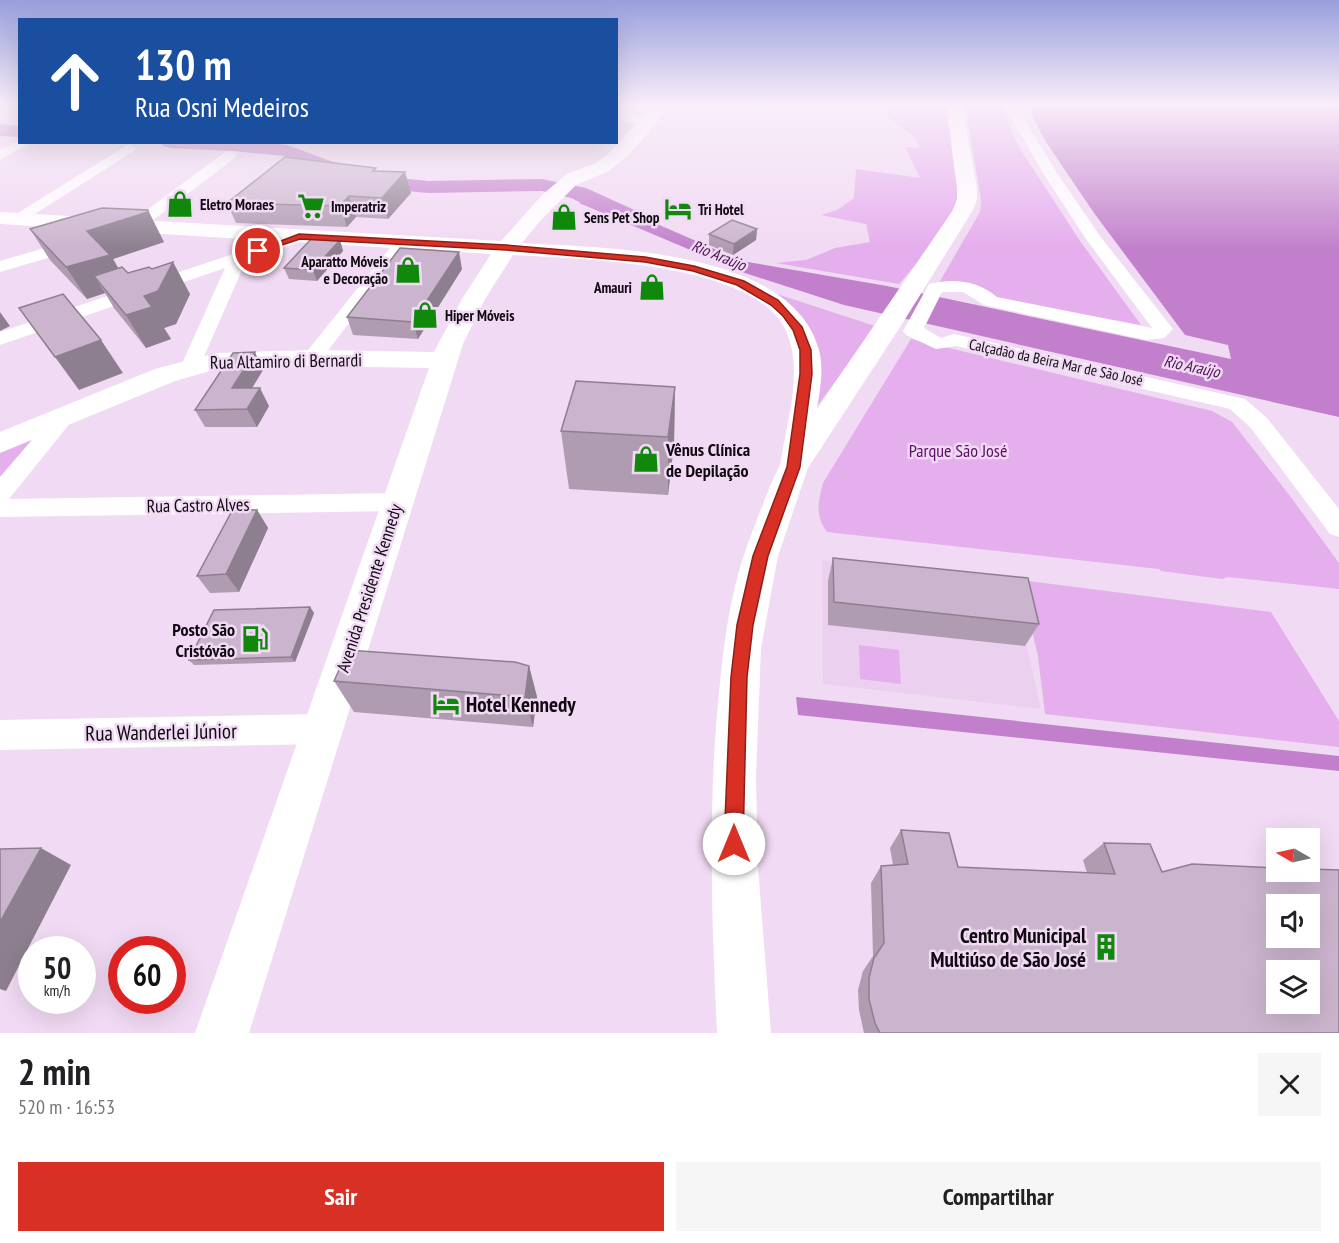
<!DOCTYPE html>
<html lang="pt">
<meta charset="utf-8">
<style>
body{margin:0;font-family:"PT Sans Narrow",sans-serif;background:#f6f6f6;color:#202124;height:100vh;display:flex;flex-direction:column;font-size:22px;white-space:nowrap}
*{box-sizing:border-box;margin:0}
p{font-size:20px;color:#757577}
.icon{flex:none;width:33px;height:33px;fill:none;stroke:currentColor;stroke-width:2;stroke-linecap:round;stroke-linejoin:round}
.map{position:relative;height:1033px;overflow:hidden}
.side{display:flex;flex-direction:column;background:#fff;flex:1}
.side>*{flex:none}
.top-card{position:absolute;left:18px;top:18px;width:600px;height:126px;border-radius:0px;box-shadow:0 6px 24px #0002;background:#1a4fa0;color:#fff;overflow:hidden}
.needle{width:39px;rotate:279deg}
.tools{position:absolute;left:1266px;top:828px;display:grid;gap:12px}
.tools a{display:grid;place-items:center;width:54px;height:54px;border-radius:0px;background:#fff;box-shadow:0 6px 24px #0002;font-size:30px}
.speed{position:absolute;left:18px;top:936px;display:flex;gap:12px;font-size:30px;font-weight:700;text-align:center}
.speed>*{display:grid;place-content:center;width:78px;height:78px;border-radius:50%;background:#fff;box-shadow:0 6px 24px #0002;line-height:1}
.speed small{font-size:15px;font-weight:400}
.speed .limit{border:9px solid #d22;background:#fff;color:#111}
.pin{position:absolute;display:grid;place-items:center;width:51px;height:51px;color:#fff;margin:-26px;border:3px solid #fff;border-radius:50%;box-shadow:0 2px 6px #0007}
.me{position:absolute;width:66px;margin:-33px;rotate:0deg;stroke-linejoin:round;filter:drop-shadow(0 0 4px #0008)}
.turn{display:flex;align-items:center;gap:21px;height:126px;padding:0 18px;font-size:27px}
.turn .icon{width:78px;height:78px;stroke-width:2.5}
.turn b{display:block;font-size:42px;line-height:51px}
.round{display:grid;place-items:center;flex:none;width:63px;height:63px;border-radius:0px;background:#f6f6f6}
.headline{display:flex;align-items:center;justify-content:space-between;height:102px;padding:0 18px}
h1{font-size:36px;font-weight:700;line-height:45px}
.cta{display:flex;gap:12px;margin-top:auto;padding:12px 18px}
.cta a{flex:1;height:69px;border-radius:0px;background:#d93025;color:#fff;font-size:24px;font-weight:700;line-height:69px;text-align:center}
.cta a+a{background:#f6f6f6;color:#202124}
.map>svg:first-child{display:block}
.built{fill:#ecd0f0}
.green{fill:#e5aeed}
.water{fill:#c280cc}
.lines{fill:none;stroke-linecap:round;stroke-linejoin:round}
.river{fill:#c280cc;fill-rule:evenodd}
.minor{fill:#fff;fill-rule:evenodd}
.major{fill:#fff;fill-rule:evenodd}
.wall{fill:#af9cb1}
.shaded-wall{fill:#8e7f90}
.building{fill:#cbb5ce;stroke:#8e7f90;stroke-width:1.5;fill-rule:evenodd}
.route{fill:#d93025;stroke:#8d1f18;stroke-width:1.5}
.labels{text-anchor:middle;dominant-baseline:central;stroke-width:5;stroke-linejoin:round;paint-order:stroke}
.far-poi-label{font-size:15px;font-weight:bold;fill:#100911;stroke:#f1daf3;text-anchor:start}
.far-street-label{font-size:15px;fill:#100911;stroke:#f1daf3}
.far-water-label{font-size:16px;font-style:italic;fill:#4c0e54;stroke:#f1daf3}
.street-label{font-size:18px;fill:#100911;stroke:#f1daf3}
.poi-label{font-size:18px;font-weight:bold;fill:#100911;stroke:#f1daf3;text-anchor:start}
.park-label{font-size:18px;fill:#610c6d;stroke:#f1daf3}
.near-poi-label{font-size:21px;font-weight:bold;fill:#100911;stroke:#f1daf3;text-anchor:start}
.near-street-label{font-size:21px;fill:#100911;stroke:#f1daf3}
</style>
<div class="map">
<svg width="1339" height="1033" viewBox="0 0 1339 1033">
<rect width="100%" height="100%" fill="#f1daf3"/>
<path class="built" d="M822,560L1011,579L1041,709L823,684Z"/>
<g class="green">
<path d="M902,104H948C951,128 962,174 958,196C953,219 915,266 899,284L776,263L806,260L835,248L870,242L866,224L821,215L837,210L854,198L856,169L920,178L905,147L919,148C915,129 893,128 886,112L889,109L902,108Z"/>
<path d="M965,104H1000L1019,147L1080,241L1141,325L991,297L939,283L980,212L981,200Z"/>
<path d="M777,294L875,326L816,408C819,352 824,332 777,294Z"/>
<path d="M911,339L1212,411L1232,422L1290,496L1339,563V589L1228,577L1222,579L1161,571L1159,569L827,532C815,515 818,503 823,483Z"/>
<path d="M39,435L0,479V451Z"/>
<path d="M1020,580L1271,612L1339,721V747L1045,714L1038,656Z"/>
<path d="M859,645L899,650L901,684L860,679Z"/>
</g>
<g class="water">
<path d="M1031,104L1263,106L1339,104V417L844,305L745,273L579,203L595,193L625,210L742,261L887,286L1231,359L1228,345L1185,335L1094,213L1046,142L1032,116Z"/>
<path d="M796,697L1339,756V771L798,715Z"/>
</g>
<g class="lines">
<g class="river">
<path d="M0,124L20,126V137L0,136Z"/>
<path d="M161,142H263L287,145L369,175L428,181L542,179L586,188L641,213L644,218L641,223L633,225L625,223L571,198L542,191L428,193L366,187L284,156L234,151L170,148L163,146Z"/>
</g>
<g class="minor">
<path d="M628,104H651L652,106L646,110Z"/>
<path d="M1003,104H1015L1057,173L1100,236L1173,329L1164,338L1146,340L984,305L963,292H942L924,328L941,338L954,334L1245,399L1267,418L1339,509V537L1330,534L1251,428L1230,409L956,346L936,349L906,335L903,331L929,284C953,278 977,280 997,297L1152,328L1086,239L1043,173Z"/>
<path d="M20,140V142H31L0,160V150Z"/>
<path d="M129,144L136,148L134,151L22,222L16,224L8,219Z"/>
<path d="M230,151L235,152L237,155L235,158L140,230L120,236L114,234L112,231L114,228L128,224L225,152Z"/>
<path d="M299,232L307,237L305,240L246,261L198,370L191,372L184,370L181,366L225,268L0,345V332Z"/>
<path d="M79,238L85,239L87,243L85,247L0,272V261Z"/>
<path d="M403,238L411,243L319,362H305L302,358L305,354L397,239Z"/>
<path d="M64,410L72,412L75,417L9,499L397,493L406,496L410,502L406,508L397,511L0,517V477L56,412Z"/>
<path d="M322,714L333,718L338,729L333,740L322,744L0,750V720Z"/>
</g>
<g class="major">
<path d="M616,104H626L640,120L638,123H626L616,113Z"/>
<path d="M655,104H672L629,155L609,171L576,185L540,221L522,243C606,248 792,249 819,350C824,368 820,391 817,409L953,210L957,199V188L946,104H962L977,188V199L973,210L902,324L808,468L778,556L761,648L756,777L758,867L771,1033H717C712,925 708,822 717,714C722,661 727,606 744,555C752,531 762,507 771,484C774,476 780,467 781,460C787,419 805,367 784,327C749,262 578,259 513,255L485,299L463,344L249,1033H195L429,368L312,366L217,369L175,381L0,453V432L155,369L216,353L312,350L434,352L462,299L491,254L0,224V212L501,241L543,194L567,174L596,163L608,154Z"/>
</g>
</g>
<g class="wall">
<path d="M411,193L388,219L356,217L347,227L236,223L227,203Z"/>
<path d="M30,229L164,241V242L113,259L118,268L128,273L152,269L190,294L176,324L164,328L171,339L146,348L114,308L105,293L87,299L50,260Z"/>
<path d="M757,229L756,240L733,255L709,245V234Z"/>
<path d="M340,240L343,251L317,281L289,279L284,268Z"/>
<path d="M462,269L418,339L353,335L347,317Z"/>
<path d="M263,370L252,388L269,406L257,427H205L195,410Z"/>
<path d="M675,387L674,444L668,495L569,489L561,431Z"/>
<path d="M257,510L268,528L239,592L210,593L197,576Z"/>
<path d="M833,558L1039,624L1025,646L828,625V581Z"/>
<path d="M310,607L314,613L295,662L194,665L189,660Z"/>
<path d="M529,666L537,697L533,727L354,712L334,681Z"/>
<path d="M901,830L958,867L1087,873L1083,860L1104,843L1162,872L1339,1033H864L859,1010L858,990L863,971L873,956L871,883L881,866L893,865L890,848Z"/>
</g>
<g class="shaded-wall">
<path d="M405,172L411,193L388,219L382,198Z"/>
<path d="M349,196L356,217L347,227L340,206Z"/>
<path d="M148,210L164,242L113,259L129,287L94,276L105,293L87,299L66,267L87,231Z"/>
<path d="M757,229L756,240L733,255L734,244Z"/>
<path d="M340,240L343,251L317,281L313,270Z"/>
<path d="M459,252L462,269L418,339L413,322Z"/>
<path d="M173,262L190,294L176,324L164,328L171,339L146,348L126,315L144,296Z"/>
<path d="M0,312L10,326L0,331Z"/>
<path d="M101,340L123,373L79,390L55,357Z"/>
<path d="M255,352L263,370L241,406L232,388Z"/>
<path d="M675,387L674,444L668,495V437Z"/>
<path d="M260,388L269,406L257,427L247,409Z"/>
<path d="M257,510L268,528L239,592L226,574Z"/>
<path d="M310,607L314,613L295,662L291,657Z"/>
<path d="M529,666L537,697L533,727L525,697Z"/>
<path d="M41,848L71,865L6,991L0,989V922Z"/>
</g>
<g class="building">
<path d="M285,157L376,168L373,171L405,172L382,198L349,196L340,206L227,203Z"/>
<path d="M102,208L148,210V212L87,231L110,255L66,267L30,229Z"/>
<path d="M732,220L757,229L734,244L709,234Z"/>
<path d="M312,238L340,240L313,270L284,268Z"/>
<path d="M400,248L459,252L413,322L347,317Z"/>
<path d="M173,262L158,291L144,296L152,307L126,315L94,276L122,267L128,273L149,267L152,269Z"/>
<path d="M63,294L101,340L55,357L19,308Z"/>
<path d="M255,352L232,388H260L247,409L195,410L233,353Z"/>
<path d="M576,381L675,387L668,437L561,431Z"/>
<path d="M233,509L257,510L226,574L197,576Z"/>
<path d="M833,558L1028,578L1039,624L834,602Z"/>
<path d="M310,607L291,657L189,660L214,610Z"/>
<path d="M348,650L515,662L529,666L525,697L334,681Z"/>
<path d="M901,830L949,833L958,867L1115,874L1104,843L1150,844L1162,872L1192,864L1276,868V872H1310V869L1339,870V1033H880L875,1023L869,999V978L874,958L884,943L881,866L908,864ZM1276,904H1310V938H1276ZM1276,970H1310V1004H1276Z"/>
<path d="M41,848L0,922V849Z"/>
</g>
<linearGradient id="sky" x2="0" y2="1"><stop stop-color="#999fdd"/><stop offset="0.42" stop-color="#f9eefa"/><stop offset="1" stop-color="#f9eefa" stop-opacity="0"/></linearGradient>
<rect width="1339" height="249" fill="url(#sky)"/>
<path class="route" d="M299,234L506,245L645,257L694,266L744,281L778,300L802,327L811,350L812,374L800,467L768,556L753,625L747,677L743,844L740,851L734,854L727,851L724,844L731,677L737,625L753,556L787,467L800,374V350L793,330L783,316L771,305L737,285L693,271L645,262L506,250L300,239L258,253L254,251Z"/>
<defs>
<symbol id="shop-bare" viewBox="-9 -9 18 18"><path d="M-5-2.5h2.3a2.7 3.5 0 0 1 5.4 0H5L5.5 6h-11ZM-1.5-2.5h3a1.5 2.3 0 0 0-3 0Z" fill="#0f880b" stroke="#f1daf3" stroke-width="2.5" paint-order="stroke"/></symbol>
<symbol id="supermarket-bare" viewBox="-9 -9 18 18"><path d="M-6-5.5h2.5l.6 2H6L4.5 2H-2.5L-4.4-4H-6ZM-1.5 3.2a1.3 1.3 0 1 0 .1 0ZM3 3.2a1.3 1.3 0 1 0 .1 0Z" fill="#0f880b" stroke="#f1daf3" stroke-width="2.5" paint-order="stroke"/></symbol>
<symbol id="hotel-bare" viewBox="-9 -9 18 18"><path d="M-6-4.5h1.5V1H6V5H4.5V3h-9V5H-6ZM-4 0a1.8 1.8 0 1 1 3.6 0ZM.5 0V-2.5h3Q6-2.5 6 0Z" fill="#0f880b" stroke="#f1daf3" stroke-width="2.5" paint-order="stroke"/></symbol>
<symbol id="fuel-bare" viewBox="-9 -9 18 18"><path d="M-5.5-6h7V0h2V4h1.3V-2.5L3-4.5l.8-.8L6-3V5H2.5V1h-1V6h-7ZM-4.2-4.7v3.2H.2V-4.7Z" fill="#0f880b" stroke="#f1daf3" stroke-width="2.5" paint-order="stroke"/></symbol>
<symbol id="building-bare" viewBox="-9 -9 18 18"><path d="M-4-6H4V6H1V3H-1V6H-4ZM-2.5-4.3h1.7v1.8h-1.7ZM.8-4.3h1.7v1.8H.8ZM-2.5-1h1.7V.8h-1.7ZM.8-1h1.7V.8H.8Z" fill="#0f880b" stroke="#f1daf3" stroke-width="2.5" paint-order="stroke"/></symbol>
</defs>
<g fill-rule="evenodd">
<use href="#shop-bare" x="161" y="185" width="38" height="38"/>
<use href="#supermarket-bare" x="292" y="187" width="38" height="38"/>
<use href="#hotel-bare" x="659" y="190" width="38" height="38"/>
<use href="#shop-bare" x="545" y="198" width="38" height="38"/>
<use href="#shop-bare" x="389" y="251" width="38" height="38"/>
<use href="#shop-bare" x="633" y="268" width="38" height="38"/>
<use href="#shop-bare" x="406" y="296" width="38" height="38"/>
<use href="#shop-bare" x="627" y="440" width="38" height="38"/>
<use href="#fuel-bare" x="236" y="620" width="38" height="38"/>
<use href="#hotel-bare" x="427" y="685" width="38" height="38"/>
<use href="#building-bare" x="1087" y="928" width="38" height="38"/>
</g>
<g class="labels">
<g class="far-poi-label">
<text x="200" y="204">Eletro Moraes</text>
<text x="331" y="206">Imperatriz</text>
<text x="698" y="209">Tri Hotel</text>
<text x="584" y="217">Sens Pet Shop</text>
<text x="388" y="261" text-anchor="end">Aparatto Móveis<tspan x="388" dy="17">e Decoração</tspan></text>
<text x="632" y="287" text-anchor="end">Amauri</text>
<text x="445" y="315">Hiper Móveis</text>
</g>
<g class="far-street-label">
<text transform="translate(1056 362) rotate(12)">Calçadão da Beira Mar de São José</text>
</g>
<g class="far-water-label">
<text transform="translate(719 255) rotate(22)">Rio Araújo</text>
<text transform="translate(1192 366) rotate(12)">Rio Araújo</text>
</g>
<g class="street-label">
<text transform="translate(286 361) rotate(-1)">Rua Altamiro di Bernardi</text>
<text transform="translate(198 505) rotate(-1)">Rua Castro Alves</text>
<text transform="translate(369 588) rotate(-72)">Avenida Presidente Kennedy</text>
</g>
<g class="poi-label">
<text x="666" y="449">Vênus Clínica<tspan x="666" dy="21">de Depilação</tspan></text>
<text x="235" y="629" text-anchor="end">Posto São<tspan x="235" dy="21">Cristóvão</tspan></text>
</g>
<g class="park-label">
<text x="958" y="450">Parque São José</text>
</g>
<g class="near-poi-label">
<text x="466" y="704">Hotel Kennedy</text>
<text x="1086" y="935" text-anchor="end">Centro Municipal<tspan x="1086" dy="24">Multiúso de São José</tspan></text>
</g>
<g class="near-street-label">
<text transform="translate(161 732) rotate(-1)">Rua Wanderlei Júnior</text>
</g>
</g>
</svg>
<div class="tools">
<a><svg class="needle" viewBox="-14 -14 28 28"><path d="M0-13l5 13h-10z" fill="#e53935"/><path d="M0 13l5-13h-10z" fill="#757577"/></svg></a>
<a><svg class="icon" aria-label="sound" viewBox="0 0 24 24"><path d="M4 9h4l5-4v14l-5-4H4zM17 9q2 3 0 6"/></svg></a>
<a><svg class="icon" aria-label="layers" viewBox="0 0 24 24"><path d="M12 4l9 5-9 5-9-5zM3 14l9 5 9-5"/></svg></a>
</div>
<div class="speed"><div>50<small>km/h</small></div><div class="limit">60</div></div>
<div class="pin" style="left:258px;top:251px;background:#d93025"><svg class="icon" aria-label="arrive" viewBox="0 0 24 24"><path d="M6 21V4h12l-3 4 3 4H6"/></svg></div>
<svg class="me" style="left:734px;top:844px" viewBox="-20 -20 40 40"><circle r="19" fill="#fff"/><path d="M0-13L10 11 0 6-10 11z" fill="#d93025"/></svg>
<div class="top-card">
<div class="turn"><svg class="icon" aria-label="ahead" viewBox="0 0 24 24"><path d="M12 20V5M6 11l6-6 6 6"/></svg><div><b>130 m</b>Rua Osni Medeiros</div></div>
</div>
</div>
<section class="side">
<div class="headline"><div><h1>2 min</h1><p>520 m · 16:53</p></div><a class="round"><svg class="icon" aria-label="close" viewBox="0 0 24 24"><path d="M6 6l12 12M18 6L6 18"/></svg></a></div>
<div class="cta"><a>Sair</a><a>Compartilhar</a></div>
</section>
